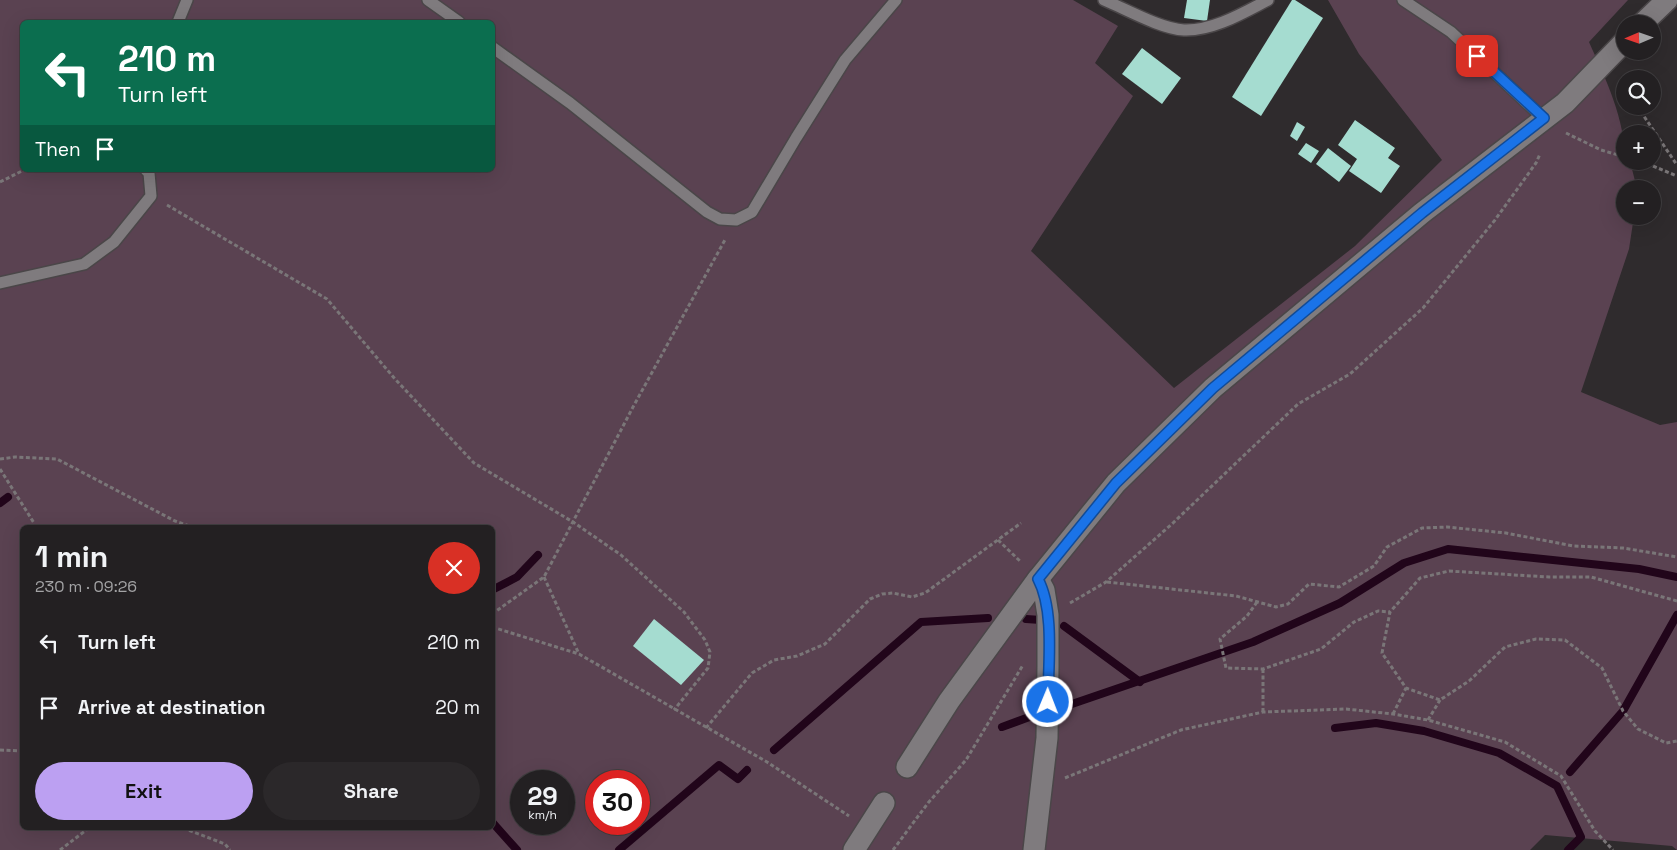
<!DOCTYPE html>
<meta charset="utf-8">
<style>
body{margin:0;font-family:"Space Grotesk",sans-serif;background:#2b282a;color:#f1f3f6;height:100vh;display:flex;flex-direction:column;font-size:19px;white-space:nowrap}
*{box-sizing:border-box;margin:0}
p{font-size:16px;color:#a3a3a5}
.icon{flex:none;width:28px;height:28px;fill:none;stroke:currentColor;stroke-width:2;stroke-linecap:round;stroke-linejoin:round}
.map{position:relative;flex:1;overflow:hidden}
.side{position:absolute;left:20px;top:525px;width:475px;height:305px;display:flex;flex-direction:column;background:#232022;border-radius:8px;box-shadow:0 5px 20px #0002,0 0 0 1px #403e40}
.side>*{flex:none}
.hud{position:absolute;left:20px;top:20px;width:475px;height:152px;border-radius:8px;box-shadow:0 5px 20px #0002,0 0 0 1px #403e40;background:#0b6e4f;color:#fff;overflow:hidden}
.needle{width:32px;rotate:268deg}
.tools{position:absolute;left:1616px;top:15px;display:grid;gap:10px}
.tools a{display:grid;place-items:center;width:45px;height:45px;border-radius:50%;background:#232022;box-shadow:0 5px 20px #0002,0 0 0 1px #403e40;font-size:25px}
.speed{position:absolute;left:510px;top:770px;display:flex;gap:10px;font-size:25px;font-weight:700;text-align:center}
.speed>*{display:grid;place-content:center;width:65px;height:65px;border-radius:50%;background:#232022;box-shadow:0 5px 20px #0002,0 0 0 1px #403e40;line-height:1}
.speed small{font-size:12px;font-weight:400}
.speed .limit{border:8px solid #d22;background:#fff;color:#111}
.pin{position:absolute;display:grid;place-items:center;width:42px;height:42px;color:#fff;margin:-21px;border-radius:10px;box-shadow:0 2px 8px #0006}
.me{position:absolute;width:55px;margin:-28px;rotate:1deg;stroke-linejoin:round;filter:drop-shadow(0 0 4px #0008)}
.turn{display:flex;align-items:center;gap:18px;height:105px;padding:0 15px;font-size:22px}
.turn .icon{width:65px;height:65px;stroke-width:2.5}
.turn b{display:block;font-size:35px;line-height:42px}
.then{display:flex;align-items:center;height:48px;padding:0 15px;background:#0003;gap:10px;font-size:19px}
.round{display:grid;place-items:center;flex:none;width:52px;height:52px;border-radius:26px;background:#2b282a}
.headline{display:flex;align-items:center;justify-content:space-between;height:85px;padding:0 15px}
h1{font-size:30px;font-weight:800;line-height:38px}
.action{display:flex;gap:10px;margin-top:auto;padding:10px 15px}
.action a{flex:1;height:58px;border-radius:30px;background:#bca0f2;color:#111;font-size:20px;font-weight:800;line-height:58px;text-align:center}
.action a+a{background:#2b282a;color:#f1f3f6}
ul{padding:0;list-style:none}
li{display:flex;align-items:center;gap:15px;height:65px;padding:0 15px}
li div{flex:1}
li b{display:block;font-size:19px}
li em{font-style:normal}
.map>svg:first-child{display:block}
.green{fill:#5a4251;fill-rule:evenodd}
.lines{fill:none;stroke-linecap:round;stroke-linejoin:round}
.stream{stroke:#21051a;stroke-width:8}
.building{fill:#a5dcd0}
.service-casing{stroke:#4a4648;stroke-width:14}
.minor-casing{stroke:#4a4648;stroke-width:24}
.path{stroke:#7a7678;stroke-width:3;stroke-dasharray:4 2.5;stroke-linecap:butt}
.service{stroke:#7f7b7e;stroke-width:11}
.minor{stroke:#7f7b7e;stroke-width:21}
.route-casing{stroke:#114b97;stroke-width:12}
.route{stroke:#1a73e8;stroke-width:9}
</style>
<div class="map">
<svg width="1677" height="850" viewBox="0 0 1677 850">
<rect width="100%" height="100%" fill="#2f2b2d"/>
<path class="green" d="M0,0H1073L1118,26L1095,63L1133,96L1031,251L1174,388L1355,246L1442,160L1359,54L1328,0H1628L1589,42C1606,80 1625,118 1625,161H1630L1637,189H1625V216H1634L1629,249L1581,392L1660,425L1677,422V850L1672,846L1545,835L1530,850H0ZM22,22H492V170H22ZM22,528H492V828H22ZM521,781H564V824H521ZM596,781H639V824H596Z"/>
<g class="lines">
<g class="stream">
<path d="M0,503L8,497"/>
<path d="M492,590L517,577L538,555"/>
<path d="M1026,619L1041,620"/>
<path d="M1064,626L1140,682"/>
<path d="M1069,705L1253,642L1340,603L1404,563L1448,549L1639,569L1677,577"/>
<path d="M1002,727L1032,716"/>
<path d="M1335,728L1376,723L1424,731L1499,753L1557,786L1581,837L1568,850"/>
<path d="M774,750L921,622L988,618"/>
<path d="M1570,772L1623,711L1677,615"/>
<path d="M492,822L517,850"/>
<path d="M619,850L719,765L738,779L747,770"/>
</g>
</g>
<g class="building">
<path d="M1187,0H1210L1207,21L1184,18Z"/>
<path d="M1292,0H1295L1323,18L1261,116L1232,97Z"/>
<path d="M1142,48L1181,78L1162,104L1122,74Z"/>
<path d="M1355,120L1395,148L1388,158L1400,166L1381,193L1349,171L1357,159L1338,145Z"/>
<path d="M1297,122L1305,127L1297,141L1290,136Z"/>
<path d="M1306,143L1319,151L1311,163L1298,154Z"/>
<path d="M1328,148L1351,166L1339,182L1316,164Z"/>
<path d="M654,619L704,660L681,685L633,646Z"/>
</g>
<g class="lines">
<defs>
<g id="service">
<path d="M428,0L459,22"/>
<path d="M1104,0C1126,9 1161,29 1184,30C1213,31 1243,13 1268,0"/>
<path d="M1403,0L1451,32L1544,119"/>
<path d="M178,22L187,0"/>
<path d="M492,47L570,103L707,212L720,219L736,220L752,212L796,138L845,60L896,0"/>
<path d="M0,283L84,264L114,242L151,196L149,173L146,170"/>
</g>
<g id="minor">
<path d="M1642,24L1667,0"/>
<path d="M907,767L949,701L1038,579L1116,483L1213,388L1422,213L1565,103L1625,41"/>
<path d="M854,850L884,803"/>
<path d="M1034,850L1047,738L1048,666V615L1044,590L1038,579"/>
</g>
</defs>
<use href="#service" class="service-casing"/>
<use href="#minor" class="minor-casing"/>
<g class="path">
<path d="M1637,106L1677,165"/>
<path d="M1566,133L1601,150L1625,157"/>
<path d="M1641,161L1677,176"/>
<path d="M0,182L24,170"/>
<path d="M167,205L327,299L395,379L474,463L573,522L621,555L684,612L705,640L710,652L708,668L674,710"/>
<path d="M0,459L15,457L57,459L175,521L195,528"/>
<path d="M0,469L34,523"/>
<path d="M998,540L1021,562"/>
<path d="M544,577L579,654"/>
<path d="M1107,582L1236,596L1276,607L1288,604L1309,584L1339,587L1374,566L1387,547L1422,528L1447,527L1506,533L1573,546L1623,548L1677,557"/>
<path d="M1677,601L1591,577H1549L1449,571L1420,578L1390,612L1382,653L1406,688L1440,700L1469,681L1505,647L1536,639L1565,640L1602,668L1623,711L1638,729L1666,743L1677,741"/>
<path d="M1257,602L1247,616L1220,639L1226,668L1263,669L1321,649L1354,622L1378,611L1390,612"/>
<path d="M1070,603L1106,582L1173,523L1298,404L1350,374L1423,308L1495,220L1536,163L1540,154"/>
<path d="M492,614L544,577L633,407L726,238"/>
<path d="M492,627L579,654L767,762L849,816"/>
<path d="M1263,669V712"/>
<path d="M1393,714L1406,688"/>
<path d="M1428,720L1440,700"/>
<path d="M706,728L752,673L774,660L797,656L825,644L870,599L882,594L893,593L912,597L925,593L1021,523"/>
<path d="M0,750L22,751"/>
<path d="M1065,778L1181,730L1263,712L1346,709L1393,714L1428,720L1505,742L1561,776L1595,831L1613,850"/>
<path d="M183,828L225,844L230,850"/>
<path d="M60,850L89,828"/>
<path d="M893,850L928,803L966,760L1023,665"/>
</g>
<use href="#service" class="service"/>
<use href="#minor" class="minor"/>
</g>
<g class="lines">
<defs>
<path id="route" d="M1048,702C1048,666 1055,611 1038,579L1116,483L1213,388L1422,213L1544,118L1477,56"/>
</defs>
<use href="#route" class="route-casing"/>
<use href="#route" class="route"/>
</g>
</svg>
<div class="tools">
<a><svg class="needle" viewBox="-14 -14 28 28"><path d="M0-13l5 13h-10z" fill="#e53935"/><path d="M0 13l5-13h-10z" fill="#a3a3a5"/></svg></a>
<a><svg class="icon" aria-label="search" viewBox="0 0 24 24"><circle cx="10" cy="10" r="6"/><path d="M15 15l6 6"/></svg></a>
<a>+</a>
<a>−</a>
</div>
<div class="speed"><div>29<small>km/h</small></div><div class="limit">30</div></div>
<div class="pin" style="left:1477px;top:56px;background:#d93025"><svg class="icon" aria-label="arrive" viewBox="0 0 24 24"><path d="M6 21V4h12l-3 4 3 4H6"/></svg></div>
<svg class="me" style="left:1048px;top:702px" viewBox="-20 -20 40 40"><circle r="17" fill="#1a73e8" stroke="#fff" stroke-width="3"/><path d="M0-11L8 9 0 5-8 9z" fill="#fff"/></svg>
<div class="hud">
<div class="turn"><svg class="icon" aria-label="left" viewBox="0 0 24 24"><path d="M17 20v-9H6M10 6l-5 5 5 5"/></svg><div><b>210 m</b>Turn left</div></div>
<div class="then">Then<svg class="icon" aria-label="arrive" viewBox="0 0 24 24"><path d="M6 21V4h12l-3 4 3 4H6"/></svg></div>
</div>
<section class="side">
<div class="headline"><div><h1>1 min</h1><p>230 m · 09:26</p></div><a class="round" style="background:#d93025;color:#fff"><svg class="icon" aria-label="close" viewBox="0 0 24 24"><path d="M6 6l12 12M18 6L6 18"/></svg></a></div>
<ul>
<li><svg class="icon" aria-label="left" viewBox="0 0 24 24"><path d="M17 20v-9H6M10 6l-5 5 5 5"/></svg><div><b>Turn left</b></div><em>210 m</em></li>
<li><svg class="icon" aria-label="arrive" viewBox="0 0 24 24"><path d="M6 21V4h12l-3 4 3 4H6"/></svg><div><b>Arrive at destination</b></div><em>20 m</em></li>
</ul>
<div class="action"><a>Exit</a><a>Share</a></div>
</section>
</div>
